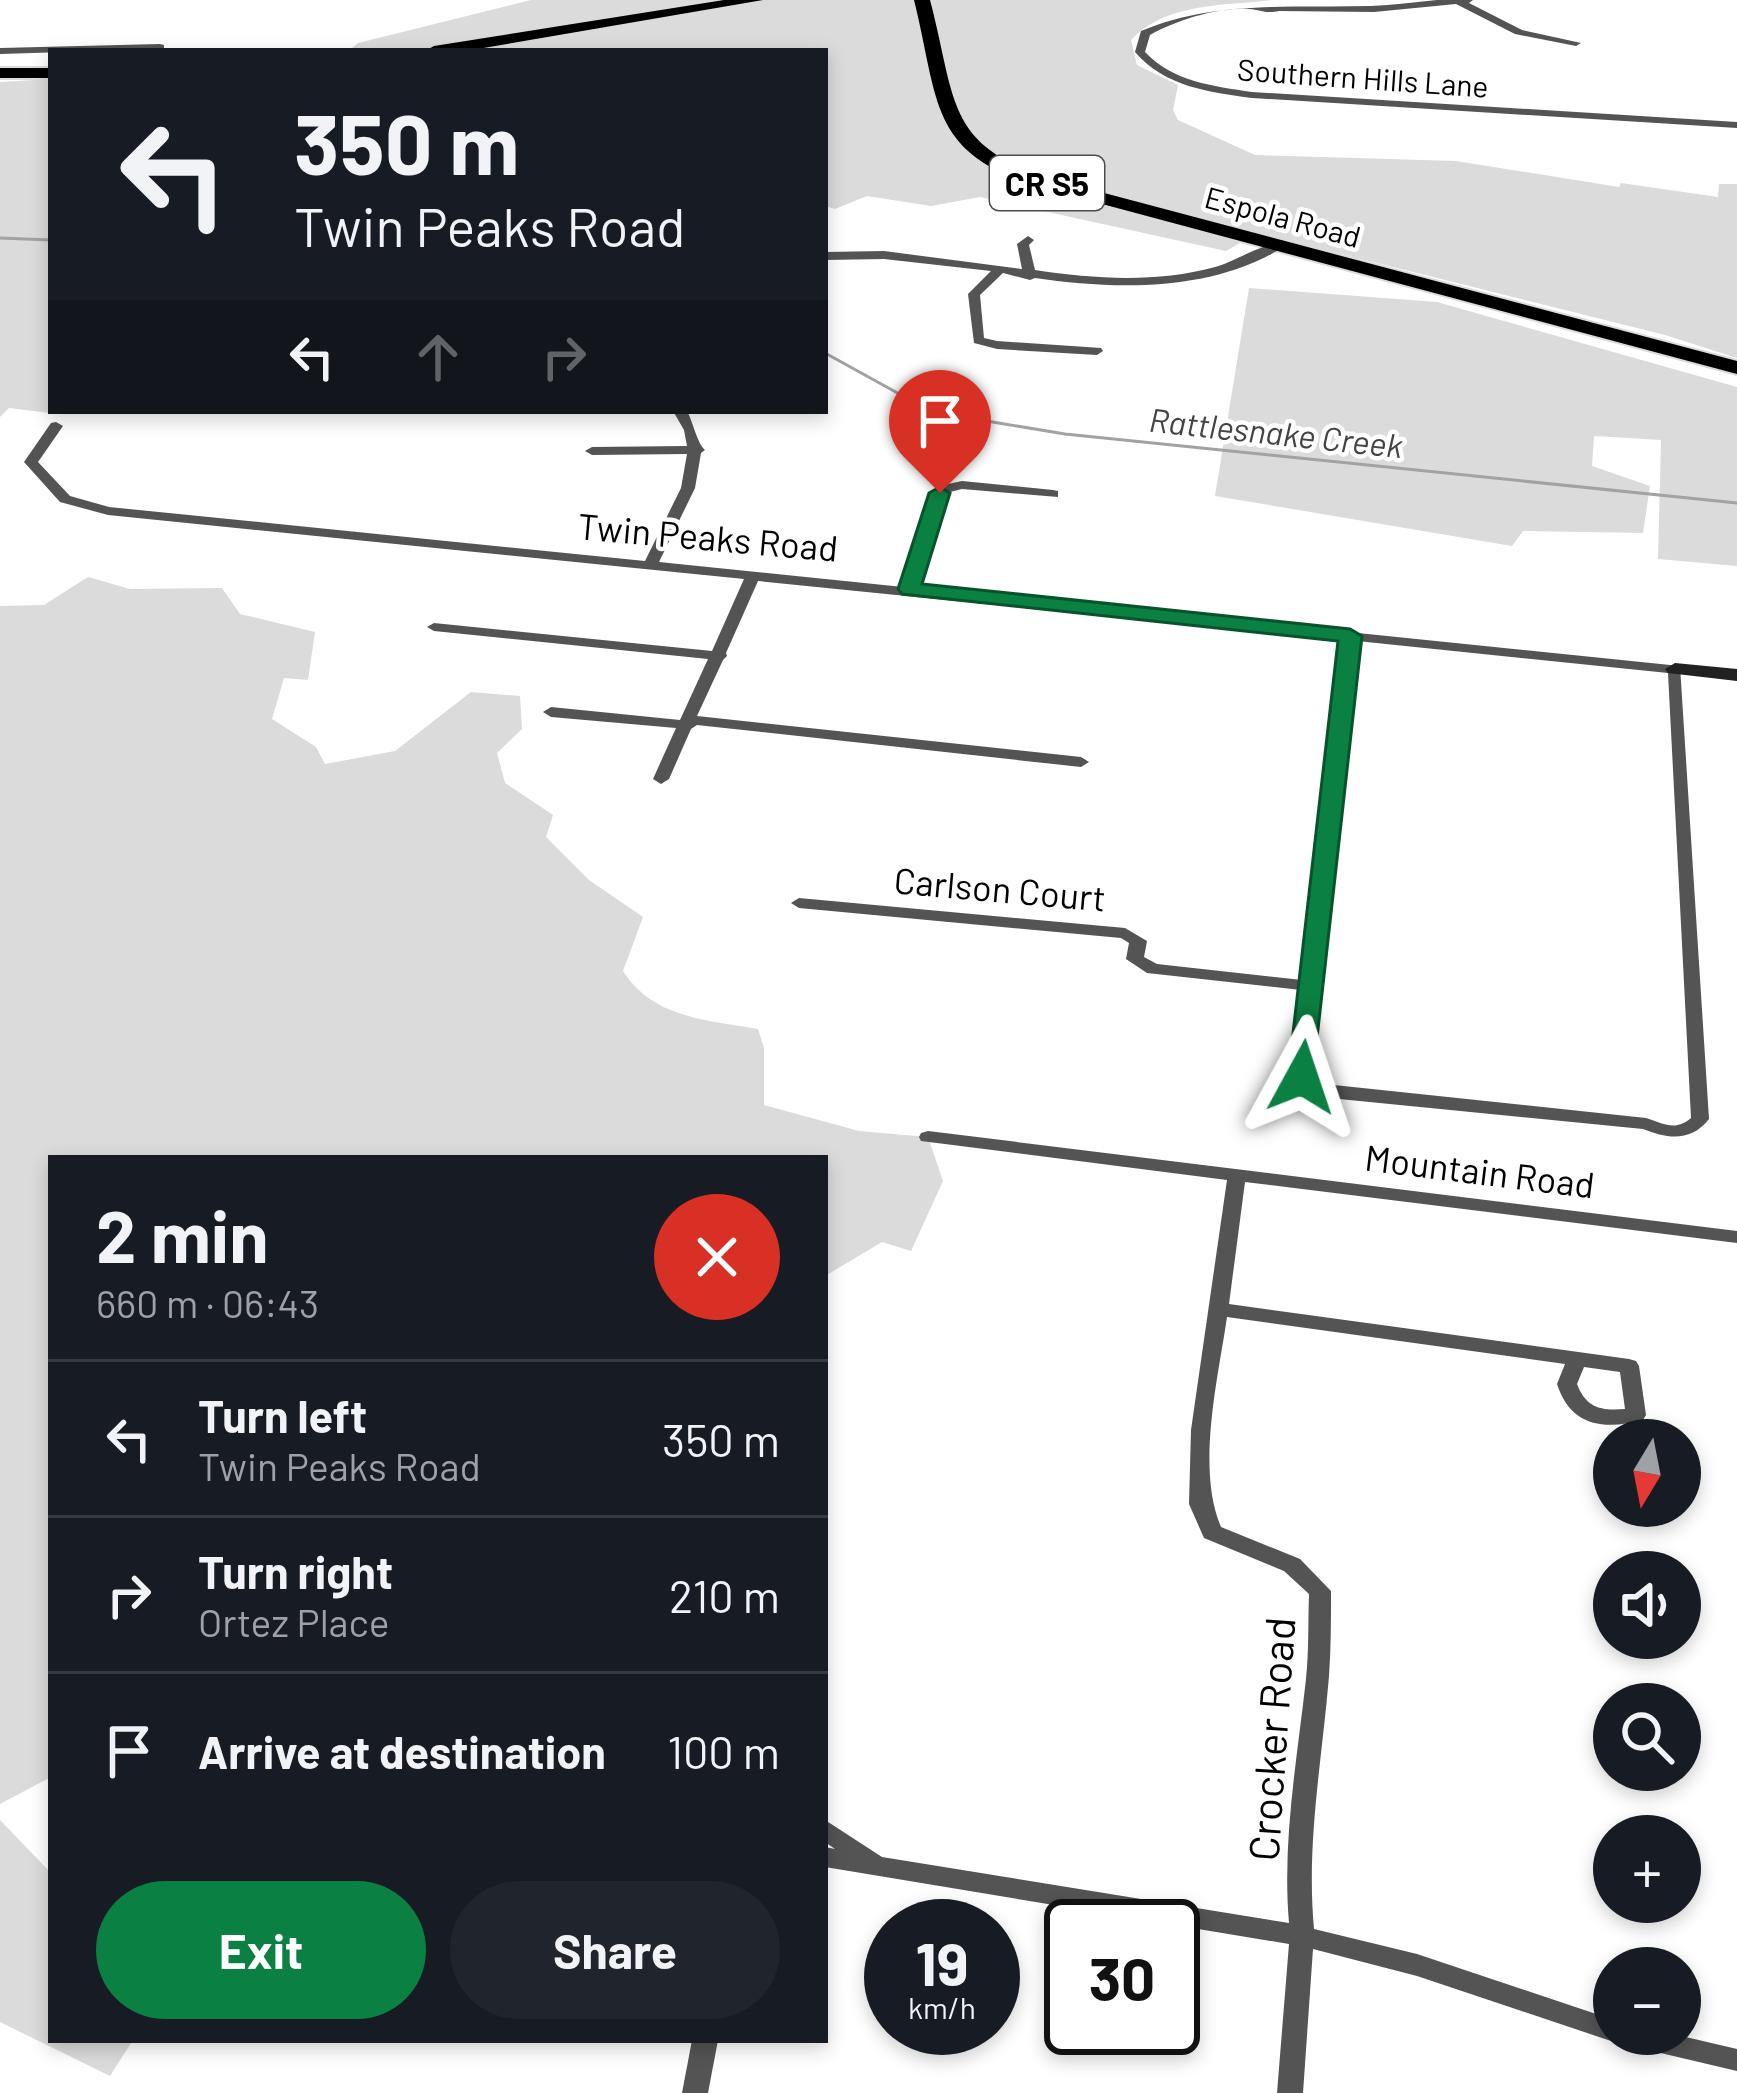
<!DOCTYPE html>
<meta charset="utf-8">
<style>
body{margin:0;font-family:Barlow,sans-serif;background:#20242c;color:#f1f3f6;height:100vh;display:flex;flex-direction:column;font-size:45px;white-space:nowrap}
*{box-sizing:border-box;margin:0}
p{font-size:39px;color:#9ea1a6}
.icon{flex:none;width:66px;height:66px;fill:none;stroke:currentColor;stroke-width:2;stroke-linecap:round;stroke-linejoin:round}
.map{position:relative;flex:1;overflow:hidden}
.drawer{position:absolute;left:48px;top:1155px;width:780px;height:888px;display:flex;flex-direction:column;background:#171b24;border-radius:0px;box-shadow:0 6px 18px #0003}
.drawer>*{flex:none}
.guide{position:absolute;left:48px;top:48px;width:780px;height:366px;border-radius:0px;box-shadow:0 6px 18px #0003;background:#171b24;color:#f1f3f6;overflow:hidden}
.needle{width:78px;rotate:190deg}
.controls{position:absolute;left:1593px;top:1419px;display:grid;gap:24px}
.controls a{display:grid;place-items:center;width:108px;height:108px;border-radius:50%;background:#171b24;box-shadow:0 6px 18px #0003;font-size:60px}
.speed{position:absolute;left:864px;top:1899px;display:flex;gap:24px;font-size:60px;font-weight:700;text-align:center}
.speed>*{display:grid;place-content:center;width:156px;height:156px;border-radius:50%;background:#171b24;box-shadow:0 6px 18px #0003;line-height:1}
.speed small{font-size:30px;font-weight:400}
.speed .limit{border:6px solid #111;border-radius:18px;background:#fff;color:#111}
.pin{position:absolute;display:grid;place-items:center;width:102px;height:102px;color:#fff;margin:-123px -51px;border-radius:50% 50% 50% 0;rotate:-45deg;box-shadow:0 0 12px #0007}
.pin .icon{rotate:45deg}
.me{position:absolute;width:132px;margin:-66px;rotate:5deg;stroke-linejoin:round;filter:drop-shadow(0 0 9px #0008)}
.turn{display:flex;align-items:center;gap:42px;height:252px;padding:0 48px;font-size:54px}
.turn .icon{width:156px;height:156px;stroke-width:2.5}
.turn b{display:block;font-size:84px;line-height:102px}
.lanes{display:flex;align-items:center;height:114px;padding:0 48px;background:#0003;justify-content:center;gap:60px;direction:ltr}
.lanes .off{opacity:.35}
.round{display:grid;place-items:center;flex:none;width:126px;height:126px;border-radius:63px;background:#20242c}
.headline{display:flex;align-items:center;justify-content:space-between;height:204px;padding:0 48px}
h1{font-size:72px;font-weight:700;line-height:90px}
.cta{display:flex;gap:24px;margin-top:auto;padding:24px 48px}
.cta a{flex:1;height:138px;border-radius:72px;background:#0b8043;color:#fff;font-size:48px;font-weight:700;line-height:138px;text-align:center}
.cta a+a{background:#20242c;color:#f1f3f6}
ul{padding:0;list-style:none}
li{display:flex;align-items:center;gap:36px;height:156px;padding:0 48px;border-top:3px solid #363941}
li div{flex:1}
li b{display:block;font-size:45px}
li em{font-style:normal}
.map>svg:first-child{display:block}
.green{fill:#dbdbdb}
.lines{fill:none;stroke-linecap:round;stroke-linejoin:round}
.stream{stroke:#a2a2a2;stroke-width:3}
.primary-casing{stroke:#dbdbdb;stroke-width:4}
.street{fill:#545454;fill-rule:evenodd}
.secondary{fill:#212121;fill-rule:evenodd}
.primary{fill:#000;fill-rule:evenodd}
.route{fill:#0b8043;stroke:#07532c;stroke-width:3}
.labels{text-anchor:middle;dominant-baseline:central;stroke-width:9;stroke-linejoin:round;paint-order:stroke}
.far-street-label{font-size:30px;fill:#000;stroke:#fff}
.shield{fill:#fff;stroke:#4c4c4c;stroke-width:3}
.shield-label{font-size:33px;font-weight:bold;fill:#000}
.far-water-label{font-size:33px;font-style:italic;fill:#434343;stroke:#fff}
.street-label{font-size:36px;fill:#000;stroke:#fff}
.near-street-label{font-size:42px;fill:#000;stroke:#fff}
</style>
<div class="map">
<svg width="1737" height="2093" viewBox="0 0 1737 2093">
<rect width="100%" height="100%" fill="#fff"/>
<g class="green">
<path d="M531,0H1272C1224,6 1167,2 1131,40L1137,65L1178,85L1173,110L1178,120L1255,155L1456,161L1619,187L1621,183L1718,197L1719,184H1737V358L1665,335L1257,233L1226,251L980,197L931,206L867,196L835,209L825,206V51H348L358,43Z"/>
<path d="M51,79V411H60L58,414L9,408L0,417V82Z"/>
<path d="M1249,288L1437,302L1737,387V566L1658,559L1661,440L1594,436L1592,466L1650,486L1643,533L1523,531L1512,546L1215,496Z"/>
<path d="M88,577L130,589L222,588L240,614L315,632L308,680L284,678L272,719L316,747L325,764L395,751L471,692L520,696L522,729L497,753L505,783L553,815L546,837L589,880L643,917L623,971C653,1018 706,1020 758,1029L764,1048V1105L859,1131L928,1137L943,1181L911,1251L882,1242L825,1276V1158H51V1777L0,1804V606L44,605Z"/>
<path d="M0,1820L51,1873V2040H133L110,2076L0,2022Z"/>
</g>
<g class="lines">
<g class="stream">
<path d="M0,238L51,240"/>
<path d="M825,353L932,412L1065,434L1737,503"/>
</g>
<defs>
<g id="primary">
<path d="M724,0H763L466,51H425L434,46Z"/>
<path d="M914,0H930C957,102 944,148 1059,181L1737,361V374L1046,189C928,155 940,105 914,0Z"/>
<rect x="0" y="68" width="51" height="10"/>
</g>
</defs>
<use href="#primary" class="primary-casing"/>
<g class="street">
<path d="M1437,0H1473L1469,3L1522,30L1581,43L1576,46L1515,34L1456,4L1374,12L1279,11C1266,14 1261,10 1249,9C1218,7 1177,20 1150,35L1145,52C1173,82 1213,86 1252,92L1737,122V128L1252,98C1209,92 1165,87 1135,52L1141,31C1214,0 1293,8 1371,6C1393,5 1415,2 1437,0Z"/>
<path d="M160,44L164,45V49L0,54V48Z"/>
<path d="M1028,236L1034,240L1029,245L1035,270C1095,279 1156,283 1215,267C1236,262 1266,239 1285,246C1213,292 1117,290 1035,278L1030,280L1003,273L980,295L984,338L997,341L1101,348L1103,351L1097,355L997,349L974,343L968,294L991,271L884,259L825,260V252L884,251L1022,269L1017,244Z"/>
<path d="M673,411H687C693,422 697,443 705,450L701,453L695,488L659,562L903,587L939,486L962,481L1053,490L1058,491V497L962,489L950,492L917,588L1680,666L1709,1119C1691,1142 1668,1139 1643,1129L1319,1097L1300,1090L1297,1086L1301,990L1147,973L1126,959L1129,943L1121,938L799,908L791,903L799,898L1125,928L1147,941L1144,957L1157,964L1302,980L1342,640L758,581L726,653L727,656L723,660L697,716L1081,757L1089,762L1081,767L697,725L691,729L669,779L661,784L653,779L676,728L551,717L543,712L551,707L680,720L708,659L434,631L427,627L434,623L712,651L744,579L108,515L60,502L24,462L51,423L56,422L63,426L38,462L70,496L109,507L645,561L681,488L687,454L592,455L585,451L592,447L687,446L684,430ZM1357,641L1668,673L1691,1118C1675,1132 1663,1123 1646,1118L1315,1083L1319,986Z"/>
<path d="M928,1131L1737,1231V1243L1245,1182L1229,1304L1629,1359L1636,1361L1639,1366L1646,1415L1643,1420C1604,1430 1571,1427 1557,1384L1565,1364L1227,1317C1218,1379 1196,1469 1221,1527L1300,1559L1331,1591C1331,1619 1331,1648 1329,1676C1322,1761 1306,1843 1314,1929L1417,1954L1614,2020V2034H1673L1737,2049V2071L1614,2042L1417,1976L1313,1949L1303,2093H1277L1289,1944L825,1867V1847L835,1849L825,1842V1820L882,1857L1289,1923C1282,1841 1297,1760 1306,1679C1309,1651 1308,1622 1309,1594L1284,1571L1204,1538L1189,1504L1191,1430L1227,1180L921,1141L919,1137L921,1133ZM1584,1367L1620,1372L1625,1409C1601,1411 1586,1408 1577,1384Z"/>
<path d="M692,2040H718L708,2093H682Z"/>
</g>
<path class="secondary" d="M1675,663L1737,669V681L1668,673L1665,669Z"/>
<use href="#primary" class="primary"/>
</g>
<path class="route" d="M940,487L950,493L922,584L1350,629L1362,636L1312,1083H1293L1288,1077L1338,641L902,594L898,589L929,493Z"/>
<g class="labels">
<g class="far-street-label">
<text transform="translate(1363 77) rotate(4)">Southern Hills Lane</text>
<text transform="translate(1283 216) rotate(15)">Espola Road</text>
</g>
<rect class="shield" x="990" y="156" width="114" height="54" rx="9"/>
<g class="shield-label">
<text x="1047" y="183">CR S5</text>
</g>
<g class="far-water-label">
<text transform="translate(1276 432) rotate(6)">Rattlesnake Creek</text>
</g>
<g class="street-label">
<text transform="translate(708 536) rotate(5)">Twin Peaks Road</text>
<text transform="translate(1000 888) rotate(5)">Carlson Court</text>
<text transform="translate(1480 1170) rotate(7)">Mountain Road</text>
</g>
<g class="near-street-label">
<text transform="translate(1270 1739) rotate(-86)">Crocker Road</text>
</g>
</g>
</svg>
<div class="controls">
<a><svg class="needle" viewBox="-14 -14 28 28"><path d="M0-13l5 13h-10z" fill="#e53935"/><path d="M0 13l5-13h-10z" fill="#9ea1a6"/></svg></a>
<a><svg class="icon" aria-label="sound" viewBox="0 0 24 24"><path d="M4 9h4l5-4v14l-5-4H4zM17 9q2 3 0 6"/></svg></a>
<a><svg class="icon" aria-label="search" viewBox="0 0 24 24"><circle cx="10" cy="10" r="6"/><path d="M15 15l6 6"/></svg></a>
<a>+</a>
<a>−</a>
</div>
<div class="speed"><div>19<small>km/h</small></div><div class="limit">30</div></div>
<div class="pin" style="left:940px;top:493px;background:#d93025"><svg class="icon" aria-label="arrive" viewBox="0 0 24 24"><path d="M6 21V4h12l-3 4 3 4H6"/></svg></div>
<svg class="me" style="left:1302px;top:1077px" viewBox="-20 -20 40 40"><path d="M0-17L14 15 0 8-14 15z" fill="#0b8043" stroke="#fff" stroke-width="4"/></svg>
<div class="guide">
<div class="turn"><svg class="icon" aria-label="left" viewBox="0 0 24 24"><path d="M17 20v-9H6M10 6l-5 5 5 5"/></svg><div><b>350 m</b>Twin Peaks Road</div></div>
<div class="lanes"><svg class="icon" aria-label="left" viewBox="0 0 24 24"><path d="M17 20v-9H6M10 6l-5 5 5 5"/></svg><svg class="icon off" aria-label="ahead" viewBox="0 0 24 24"><path d="M12 20V5M6 11l6-6 6 6"/></svg><svg class="icon off" aria-label="right" viewBox="0 0 24 24"><path d="M7 20v-9h11M14 6l5 5-5 5"/></svg></div>
</div>
<section class="drawer">
<div class="headline"><div><h1>2 min</h1><p>660 m · 06:43</p></div><a class="round" style="background:#d93025;color:#fff"><svg class="icon" aria-label="close" viewBox="0 0 24 24"><path d="M6 6l12 12M18 6L6 18"/></svg></a></div>
<ul>
<li><svg class="icon" aria-label="left" viewBox="0 0 24 24"><path d="M17 20v-9H6M10 6l-5 5 5 5"/></svg><div><b>Turn left</b><p>Twin Peaks Road</p></div><em>350 m</em></li>
<li><svg class="icon" aria-label="right" viewBox="0 0 24 24"><path d="M7 20v-9h11M14 6l5 5-5 5"/></svg><div><b>Turn right</b><p>Ortez Place</p></div><em>210 m</em></li>
<li><svg class="icon" aria-label="arrive" viewBox="0 0 24 24"><path d="M6 21V4h12l-3 4 3 4H6"/></svg><div><b>Arrive at destination</b></div><em>100 m</em></li>
</ul>
<div class="cta"><a>Exit</a><a>Share</a></div>
</section>
</div>
